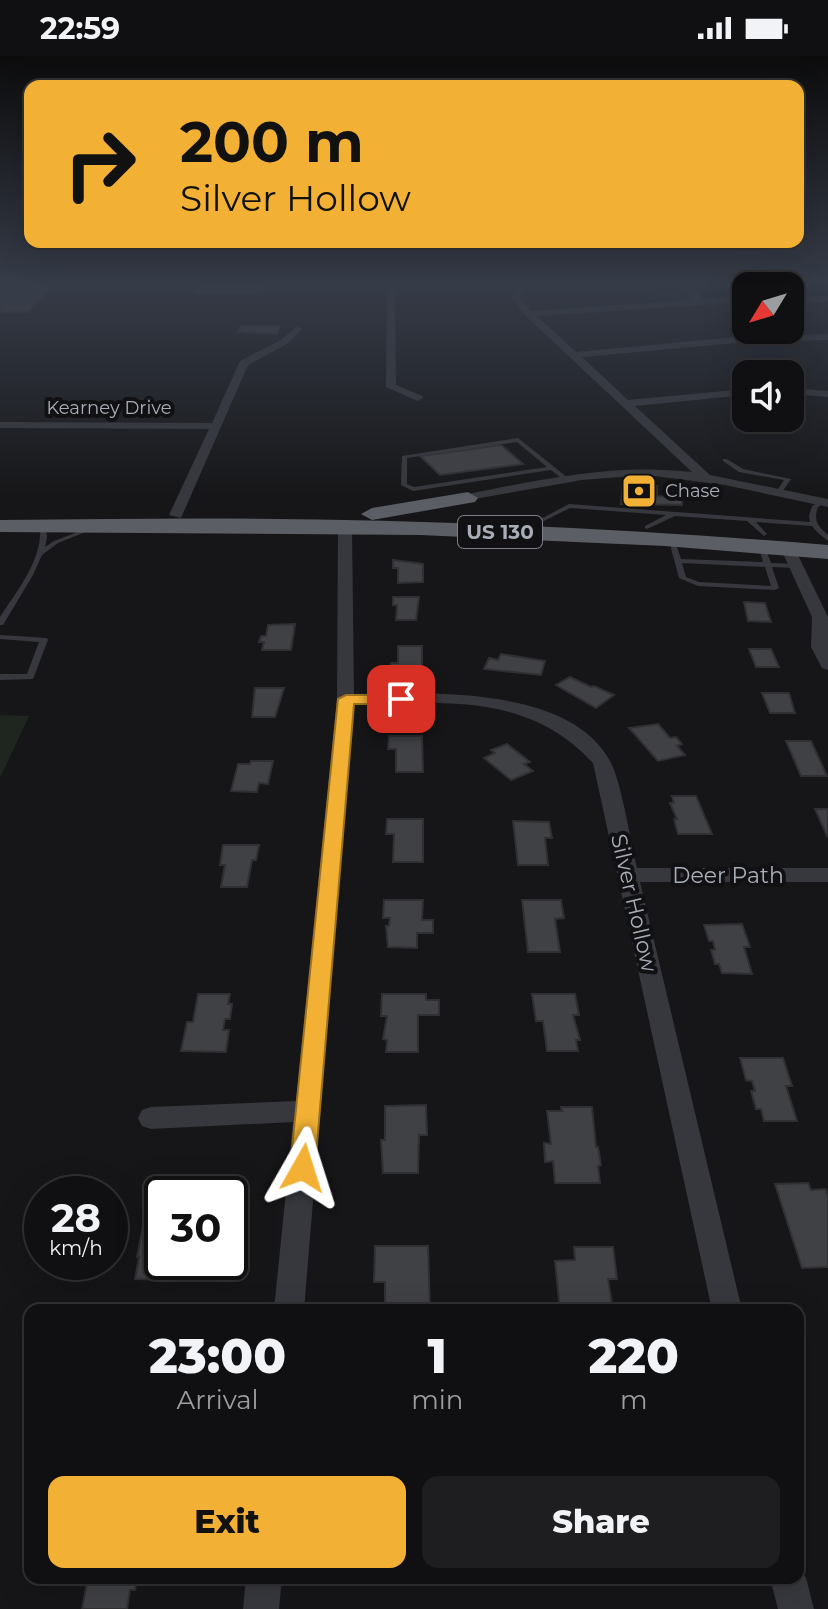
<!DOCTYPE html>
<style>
body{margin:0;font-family:Montserrat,sans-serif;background:#1e1e20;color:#f1f3f6;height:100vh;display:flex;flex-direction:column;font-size:30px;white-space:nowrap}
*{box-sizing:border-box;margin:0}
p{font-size:26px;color:#9c9d9f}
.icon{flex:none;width:44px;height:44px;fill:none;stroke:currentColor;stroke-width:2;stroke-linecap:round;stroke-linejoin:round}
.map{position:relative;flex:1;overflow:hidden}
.panel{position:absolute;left:24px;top:1248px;width:780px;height:280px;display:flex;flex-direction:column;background:#101012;border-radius:16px;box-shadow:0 8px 32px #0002,0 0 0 2px #303032}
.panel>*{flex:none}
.top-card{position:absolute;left:24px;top:24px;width:780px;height:168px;border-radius:16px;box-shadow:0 8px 32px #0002,0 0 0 2px #303032;background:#f2b134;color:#111;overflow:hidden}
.needle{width:52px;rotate:232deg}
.controls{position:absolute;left:732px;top:216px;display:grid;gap:16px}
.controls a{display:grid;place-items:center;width:72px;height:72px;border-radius:16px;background:#101012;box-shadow:0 8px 32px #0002,0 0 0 2px #303032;font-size:40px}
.speed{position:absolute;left:24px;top:1120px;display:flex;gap:16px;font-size:40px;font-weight:700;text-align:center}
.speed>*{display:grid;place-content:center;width:104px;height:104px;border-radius:50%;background:#101012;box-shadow:0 8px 32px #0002,0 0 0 2px #303032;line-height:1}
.speed small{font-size:20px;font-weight:400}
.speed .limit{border:4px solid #111;border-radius:12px;background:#fff;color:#111}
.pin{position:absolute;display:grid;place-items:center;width:68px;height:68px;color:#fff;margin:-34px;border-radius:16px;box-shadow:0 4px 12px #0006}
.me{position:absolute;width:88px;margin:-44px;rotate:6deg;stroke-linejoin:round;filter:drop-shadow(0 0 6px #0008)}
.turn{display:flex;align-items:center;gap:28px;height:168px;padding:0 24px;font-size:36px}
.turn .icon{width:104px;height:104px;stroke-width:2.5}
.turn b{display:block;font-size:56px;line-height:68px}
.eta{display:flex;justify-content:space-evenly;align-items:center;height:136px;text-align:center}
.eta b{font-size:48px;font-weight:800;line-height:56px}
.primary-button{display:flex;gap:16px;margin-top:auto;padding:16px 24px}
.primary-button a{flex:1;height:92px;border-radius:16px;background:#f2b134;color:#111;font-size:32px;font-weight:800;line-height:92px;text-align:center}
.primary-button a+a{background:#1e1e20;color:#f1f3f6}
.status{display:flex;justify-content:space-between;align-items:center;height:56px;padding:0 40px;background:#101012;direction:ltr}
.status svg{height:22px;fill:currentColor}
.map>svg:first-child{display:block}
.green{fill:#1e261f}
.water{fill:#2c353c}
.building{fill:#404145;stroke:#303034;stroke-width:2}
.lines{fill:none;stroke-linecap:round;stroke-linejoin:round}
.service{fill:#37383d;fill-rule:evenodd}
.minor{fill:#37383d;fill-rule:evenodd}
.trunk{fill:#5b5e65;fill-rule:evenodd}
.route{fill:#f2b134;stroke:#9d7322;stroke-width:2}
.labels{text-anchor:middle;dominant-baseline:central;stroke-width:8;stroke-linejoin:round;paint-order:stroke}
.far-street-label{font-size:18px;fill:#a8adb8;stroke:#111113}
.far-poi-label{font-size:18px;fill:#a8adb8;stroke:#111113;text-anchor:start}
.shield{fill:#111113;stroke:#7b7e86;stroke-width:2}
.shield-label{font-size:20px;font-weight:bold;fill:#a8adb8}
.street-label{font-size:22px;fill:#a8adb8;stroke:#111113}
</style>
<div class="status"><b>22:59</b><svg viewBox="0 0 49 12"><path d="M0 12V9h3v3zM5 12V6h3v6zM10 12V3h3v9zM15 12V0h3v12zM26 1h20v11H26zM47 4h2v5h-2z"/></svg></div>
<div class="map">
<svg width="828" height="1553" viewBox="0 0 828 1553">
<rect width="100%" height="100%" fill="#161618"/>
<g class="green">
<path d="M577,225H688L699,245L686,246Z"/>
<path d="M0,659L29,660L0,722Z"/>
</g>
<path class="water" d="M196,225H268L261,239L193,238L198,231L193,230Z"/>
<g class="building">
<path d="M4,230H53L28,256H0V234Z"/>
<path d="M241,270H280L277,278L238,276Z"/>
<path d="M501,389L523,408L440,419L420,400Z"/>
<path d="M623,427L657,430V440L682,442V449L621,448Z"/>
<path d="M393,504L423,508V526L398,527V512H393Z"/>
<path d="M393,541H419L416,564H396L397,549H393Z"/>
<path d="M744,546L765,547L771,566L748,565Z"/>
<path d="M295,568L291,594H262L264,586H259L261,580H266L268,569Z"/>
<path d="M398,590H422V619H391V607H398Z"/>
<path d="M749,593H771L779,611H756Z"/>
<path d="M501,598L545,605L541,619L484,613L489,602L498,604Z"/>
<path d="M570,621L591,631L594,630L614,639L596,652L556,629Z"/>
<path d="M255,632H284L275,661H252Z"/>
<path d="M762,637H789L795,657H770Z"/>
<path d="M658,668L670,682L676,681L682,688L677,690L685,699L658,705L629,672Z"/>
<path d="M389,680H422L423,716H396V693H388Z"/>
<path d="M786,685H811L827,720H801Z"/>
<path d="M507,688L530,706L524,708L533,715L511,724L484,702L495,697L491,694Z"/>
<path d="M251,705H273L268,728L259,727L257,736L231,735L238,708H250Z"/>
<path d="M672,740H696L712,778H678L674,763H677L670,747H674Z"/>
<path d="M815,753H828V780H827Z"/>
<path d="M387,763H423V806H393L394,778H386Z"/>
<path d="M513,765L549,766L552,782H545L548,809H518Z"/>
<path d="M223,789H259L256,804H252L247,831H221L225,809H220Z"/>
<path d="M384,844H423L422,864H433V877H417V892L388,891L386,870H389L390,862H383Z"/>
<path d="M522,844H561L564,862L555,863L560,896H528Z"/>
<path d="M742,868L750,891H744L752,918L722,917L719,908H715L711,894H715L713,885H709L704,869Z"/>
<path d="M198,938H230L228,948H232L230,963H225L223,974H229L226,996L181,995L187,966H193Z"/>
<path d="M382,938H426V944H439V959H418V996H386L387,984L383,983L387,960H381Z"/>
<path d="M532,938H575L579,959H573L580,984H576L578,995H547L543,965H536Z"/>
<path d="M740,1002H783L792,1030H786L797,1065H764L761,1053H756L751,1035H755L752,1025L746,1024Z"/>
<path d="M426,1049L427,1079H419L418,1117H383L381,1084H385V1050Z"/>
<path d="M561,1051H592L596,1091H598L601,1109L598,1110L600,1127H555L553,1105L545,1106L544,1087L551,1088L547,1055H562Z"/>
<path d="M808,1127L811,1134L826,1133L828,1141V1211L802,1212L775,1128Z"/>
<path d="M150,1135L204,1136L162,1138V1206H180L177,1224L135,1223L139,1201H137Z"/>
<path d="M375,1190H428L430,1254H385V1226H374Z"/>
<path d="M574,1191H613L617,1223H608L613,1254H560L555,1205L575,1204Z"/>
<path d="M88,1522H137L135,1534H130L127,1553H82Z"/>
</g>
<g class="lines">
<g class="service">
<path d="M518,382L568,422V424H564L551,414L413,435L401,429L402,400ZM517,386L547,411L414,431L407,428V402Z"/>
<path d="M723,403H727L743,413L791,423L780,439H776L775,438L784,424L739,416L723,405Z"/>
<path d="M822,444L825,446L818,451C813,464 818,471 828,479V485L818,477L812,470L756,466L767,478L764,480L747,465L675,460L647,473L645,472V470L666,459L570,452L542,466L537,465L569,448L810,466L809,460L812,450Z"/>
<path d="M43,469L46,471L47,481L45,491L54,485L88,472L93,473L58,487L42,499L33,519L3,569H0V561C17,535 43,503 40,471Z"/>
<path d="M672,483L675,485L681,503L763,506L759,491L762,489L765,491L771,507L796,508L800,510L796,512L772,511L779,532L775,534L698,530L679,522L669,485ZM682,507L765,511L771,530L699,526L686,521Z"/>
<path d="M0,579L47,582L48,584L33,623L0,624V618H27L39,586L0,583Z"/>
</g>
<g class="minor">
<path d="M391,225H399L395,245L396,329L422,340L423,342L418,345L386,331L387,245Z"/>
<path d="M519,225H527L520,242L531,255L693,244L682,225H690L702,243L746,240V246L537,260L576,296L747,280L828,278V284L747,286L582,301L628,344L746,333V339L635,350L710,419L828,443V451L725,429L646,419L582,424L463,445L462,442L468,438C543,423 615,407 692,416L526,260L512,242Z"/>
<rect x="790" y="240" width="38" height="6"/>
<path d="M297,270L302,273L287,288L248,309L181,462L169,459L209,373L0,372V366L212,367L240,305L281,284Z"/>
<path d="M790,332L828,335V341L790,338Z"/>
<path d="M345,467L352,471L354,638C428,637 569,629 610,705C621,724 631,787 637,812H828V826H640L742,1254H712L593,707C528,636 442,647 354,648L304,1254H274L293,1066L151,1073L142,1070L138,1062L142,1054L151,1051L296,1045L337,643L338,471Z"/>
<path d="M788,489L795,493L828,561V614L822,612L811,591L812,561L781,493Z"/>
<path d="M798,1508L806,1522L814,1553H778L770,1522H798Z"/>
<path d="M246,1522H282L279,1553H243Z"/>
</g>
<g class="trunk">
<path d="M468,436L478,442L475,446L372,464L361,458L372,452Z"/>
<path d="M110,463C349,460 589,469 828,489V503L665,490L420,479L0,476V464Z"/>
</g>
</g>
<linearGradient id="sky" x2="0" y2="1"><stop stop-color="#0c0c0d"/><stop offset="0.51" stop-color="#363c48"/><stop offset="1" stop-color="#363c48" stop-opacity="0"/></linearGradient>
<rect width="828" height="443" fill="url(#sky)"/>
<path class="route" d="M346,639H401L409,643L401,648H354L315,1112L311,1120L303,1123L294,1120L290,1112L338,643Z"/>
<defs>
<symbol id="bank-square" viewBox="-11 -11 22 22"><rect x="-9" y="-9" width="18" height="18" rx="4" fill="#f2b134" stroke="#111113"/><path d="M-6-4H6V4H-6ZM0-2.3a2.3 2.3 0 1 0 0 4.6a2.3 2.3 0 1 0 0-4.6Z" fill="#111"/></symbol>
</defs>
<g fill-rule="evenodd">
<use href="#bank-square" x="619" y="415" width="40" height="40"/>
</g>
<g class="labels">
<g class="far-street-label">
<text x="109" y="352">Kearney Drive</text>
</g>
<g class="far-poi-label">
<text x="665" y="435">Chase</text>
</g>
<rect class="shield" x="458" y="460" width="84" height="32" rx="6"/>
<g class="shield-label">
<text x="500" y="476">US 130</text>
</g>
<g class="street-label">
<text x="728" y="819">Deer Path</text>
<text transform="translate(634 847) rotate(77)">Silver Hollow</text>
</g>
</g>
</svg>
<div class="controls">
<a><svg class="needle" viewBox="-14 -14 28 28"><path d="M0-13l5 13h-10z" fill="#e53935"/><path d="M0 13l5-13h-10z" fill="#9c9d9f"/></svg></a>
<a><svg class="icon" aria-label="sound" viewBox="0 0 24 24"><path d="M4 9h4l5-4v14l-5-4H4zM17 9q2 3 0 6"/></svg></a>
</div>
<div class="speed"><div>28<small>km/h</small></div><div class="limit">30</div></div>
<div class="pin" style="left:401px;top:643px;background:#d93025"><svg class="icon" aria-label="arrive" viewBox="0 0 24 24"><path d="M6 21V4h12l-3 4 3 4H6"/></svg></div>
<svg class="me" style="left:303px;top:1112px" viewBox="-20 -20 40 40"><path d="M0-17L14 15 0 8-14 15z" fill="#f2b134" stroke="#fff" stroke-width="4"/></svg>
<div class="top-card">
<div class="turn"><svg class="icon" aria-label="right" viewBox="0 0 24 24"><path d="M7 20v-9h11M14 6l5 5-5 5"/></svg><div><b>200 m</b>Silver Hollow</div></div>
</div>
<section class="panel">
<div class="eta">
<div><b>23:00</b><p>Arrival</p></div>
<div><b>1</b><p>min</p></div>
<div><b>220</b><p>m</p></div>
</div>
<div class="primary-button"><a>Exit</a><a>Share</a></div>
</section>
</div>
